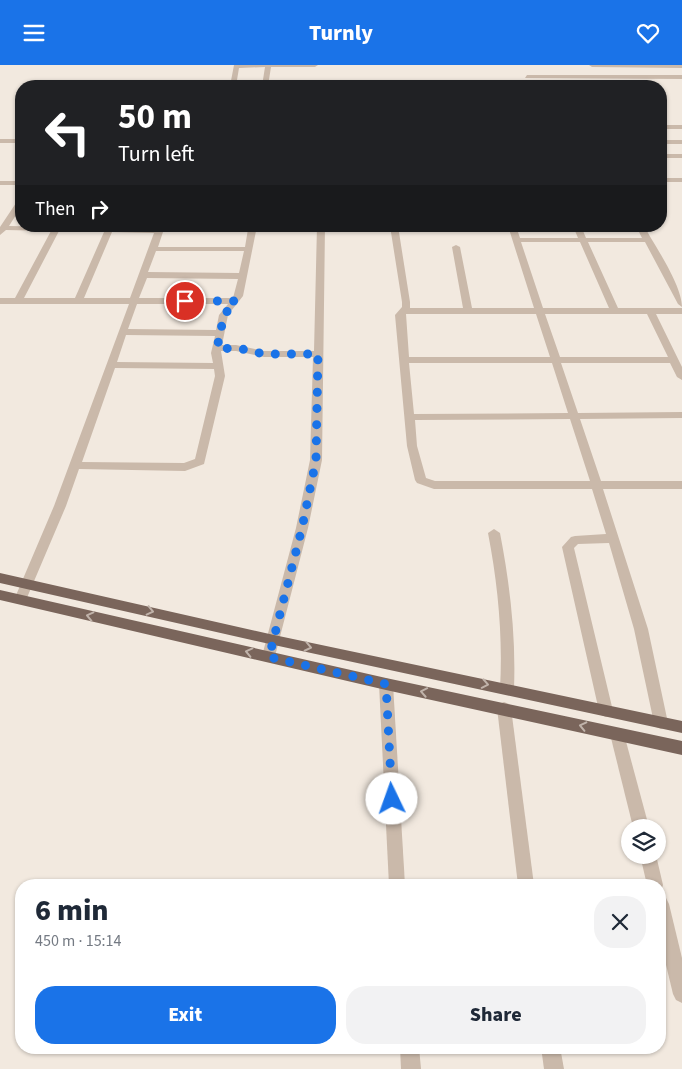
<!DOCTYPE html>
<meta charset="utf-8">
<style>
body{margin:0;font-family:"Source Sans 3",sans-serif;background:#f2f2f3;color:#1f2937;height:100vh;display:flex;flex-direction:column;font-size:19px;white-space:nowrap}
*{box-sizing:border-box;margin:0}
p{font-size:16px;color:#747a83}
.icon{flex:none;width:28px;height:28px;fill:none;stroke:currentColor;stroke-width:2;stroke-linecap:round;stroke-linejoin:round}
.map{position:relative;flex:1;overflow:hidden}
.panel{position:absolute;left:15px;top:814px;width:651px;height:175px;display:flex;flex-direction:column;background:#fff;border-radius:20px;box-shadow:0 1px 4px #0004}
.panel>*{flex:none}
.guide{position:absolute;left:15px;top:15px;width:652px;height:152px;border-radius:20px;box-shadow:0 1px 4px #0004;background:#202124;color:#fff;overflow:hidden}
.buttons{position:absolute;left:621px;top:754px;display:grid;gap:10px}
.buttons a{display:grid;place-items:center;width:45px;height:45px;border-radius:50%;background:#fff;box-shadow:0 1px 4px #0004;font-size:25px}
.pin{position:absolute;display:grid;place-items:center;width:42px;height:42px;color:#fff;margin:-21px;border:2px solid #fff;border-radius:50%;box-shadow:0 1px 5px #0007}
.me{position:absolute;width:55px;margin:-28px;rotate:357deg;stroke-linejoin:round;filter:drop-shadow(0 0 4px #0008)}
.turn{display:flex;align-items:center;gap:18px;height:105px;padding:0 20px;font-size:22px}
.turn .icon{width:65px;height:65px;stroke-width:2.5}
.turn b{display:block;font-size:35px;line-height:42px}
.then{display:flex;align-items:center;height:48px;padding:0 20px;background:#0003;gap:10px;font-size:19px}
.round{display:grid;place-items:center;flex:none;width:52px;height:52px;border-radius:20px;background:#f2f2f3}
.head{display:flex;align-items:center;justify-content:space-between;height:85px;padding:0 20px}
h1{font-size:30px;font-weight:800;line-height:38px}
.action{display:flex;gap:10px;margin-top:auto;padding:10px 20px}
.action a{flex:1;height:58px;border-radius:20px;background:#1a73e8;color:#fff;font-size:20px;font-weight:800;line-height:58px;text-align:center}
.action a+a{background:#f2f2f3;color:#1f2937}
header{display:flex;justify-content:space-between;align-items:center;height:65px;padding:0 20px;background:#1a73e8;color:#fff;font-size:22px;font-weight:800}
.map>svg:first-child{display:block}
.lines{fill:none;stroke-linecap:round;stroke-linejoin:round}
.minor{fill:#cab9aa;fill-rule:evenodd}
.primary{fill:#7a655b;fill-rule:evenodd}
.oneway{stroke:#c0b3aa}
.route{stroke:#1a73e8;stroke-width:9;stroke-dasharray:0 16.2}
</style>
<header><svg class="icon" aria-label="menu" viewBox="0 0 24 24"><path d="M4 6h16M4 12h16M4 18h16"/></svg>Turnly<svg class="icon" aria-label="heart" viewBox="0 0 24 24"><path d="M12 20l-8-8c-3-5 5-10 8-4 3-6 11-1 8 4z"/></svg></header>
<div class="map">
<svg width="682" height="1004" viewBox="0 0 682 1004">
<rect width="100%" height="100%" fill="#f2e9df"/>
<g class="lines">
<g class="minor">
<path d="M234,0H318L315,2H271L268,21H262L265,2L239,3L236,21H230Z"/>
<path d="M589,0H682V3L592,2Z"/>
<path d="M527,10H682V14L525,13Z"/>
<rect x="661" y="60" width="21" height="4"/>
<rect x="0" y="74" width="21" height="4"/>
<rect x="661" y="75" width="21" height="4"/>
<rect x="661" y="89" width="21" height="4"/>
<rect x="661" y="113" width="21" height="4"/>
<rect x="0" y="116" width="21" height="4"/>
<path d="M18,135H21V142L9,161L156,164L157,161H165L158,182H245L248,164L199,163L195,161H257L243,231L228,250L222,280H236L264,286H314L317,161H325L322,395L308,463L274,595L269,596L264,595L262,591L296,463L310,395L313,292H264L236,286H221L225,311L204,399L185,406L79,404L66,441L26,535L25,538H15L14,535L54,441L129,239H0V233H15L51,166L6,165L0,170V162ZM59,166L104,167L75,233H24ZM112,167L154,168L130,233H84ZM156,186H244L239,208L148,207ZM147,213L238,214L233,233H139ZM137,239H228L219,250L216,265L128,264ZM126,270L215,271L211,288L213,298L117,297ZM115,303L214,304L215,311L195,394L184,398L82,397Z"/>
<path d="M390,161H398L410,237V243H463L452,182L456,180L460,182L472,243H534L508,161H516L520,173H578L573,161H581L586,173H642L636,161H644C655,181 682,220 682,242L678,239L645,177H588L618,243H682V249H656L682,302V315L677,312L670,298H561L578,348L682,347V353L580,354L601,416H682V424H603L648,564L668,658L666,662L661,664L656,662L654,658L634,564L609,478L578,479L574,483L613,646L611,650L606,652L601,650L599,646L562,482L571,472L575,471L606,469L592,424H434L417,418L415,415L407,381L395,250L402,242V237ZM521,177H580L609,243H543ZM406,249H536L550,292H409ZM545,249H647L668,292H560ZM409,298H552L568,348L414,349ZM570,354L590,416H435L426,413L417,381L415,355Z"/>
<path d="M494,464L500,468C510,520 516,571 514,624L512,628L507,630L502,628L500,624C503,571 498,520 488,468Z"/>
<path d="M386,613L391,615L393,619L405,820H389L379,619L381,615Z"/>
<path d="M504,637L509,639L511,643L534,820H518L497,643L499,639Z"/>
<path d="M617,663L622,664L624,669L649,762H633L610,669L612,664Z"/>
<path d="M640,790H656L663,820L661,826L660,820H647Z"/>
<path d="M660,830L666,833L669,839L682,893V938L676,935L673,929L660,875Z"/>
<path d="M400,982H419L421,1004H401Z"/>
<path d="M541,982H560L564,1004H544Z"/>
</g>
<g class="primary">
<path d="M0,508L274,570L682,656V668L274,580L0,518Z"/>
<path d="M0,525L386,613L682,676V690L386,625L0,535Z"/>
</g>
</g>
<defs><path id="oneway-chevron" d="M-2-3.5L2.5 0L-2 3.5" fill="none" stroke-width="1.6" stroke-linecap="round" stroke-linejoin="round" transform="scale(1.25)"/></defs>
<g class="oneway">
<use href="#oneway-chevron" transform="translate(150 546) rotate(13)"/>
<use href="#oneway-chevron" transform="translate(90 551) rotate(-167)"/>
<use href="#oneway-chevron" transform="translate(308 582) rotate(12)"/>
<use href="#oneway-chevron" transform="translate(249 587) rotate(-167)"/>
<use href="#oneway-chevron" transform="translate(485 619) rotate(11)"/>
<use href="#oneway-chevron" transform="translate(424 627) rotate(-169)"/>
<use href="#oneway-chevron" transform="translate(583 661) rotate(-167)"/>
</g>
<g class="lines">
<path class="route" d="M185,236H236L224,250L217,283L242,284L264,289H318L316,395L302,463L269,592L386,619L392,734"/>
</g>
</svg>
<div class="buttons">
<a><svg class="icon" aria-label="layers" viewBox="0 0 24 24"><path d="M12 4l9 5-9 5-9-5zM3 14l9 5 9-5"/></svg></a>
</div>
<div class="pin" style="left:185px;top:236px;background:#d93025"><svg class="icon" aria-label="arrive" viewBox="0 0 24 24"><path d="M6 21V4h12l-3 4 3 4H6"/></svg></div>
<svg class="me" style="left:392px;top:734px" viewBox="-20 -20 40 40"><circle r="19" fill="#fff"/><path d="M0-13L10 11 0 6-10 11z" fill="#1a73e8"/></svg>
<div class="guide">
<div class="turn"><svg class="icon" aria-label="left" viewBox="0 0 24 24"><path d="M17 20v-9H6M10 6l-5 5 5 5"/></svg><div><b>50 m</b>Turn left</div></div>
<div class="then">Then<svg class="icon" aria-label="right" viewBox="0 0 24 24"><path d="M7 20v-9h11M14 6l5 5-5 5"/></svg></div>
</div>
<section class="panel">
<div class="head"><div><h1>6 min</h1><p>450 m · 15:14</p></div><a class="round"><svg class="icon" aria-label="close" viewBox="0 0 24 24"><path d="M6 6l12 12M18 6L6 18"/></svg></a></div>
<div class="action"><a>Exit</a><a>Share</a></div>
</section>
</div>
